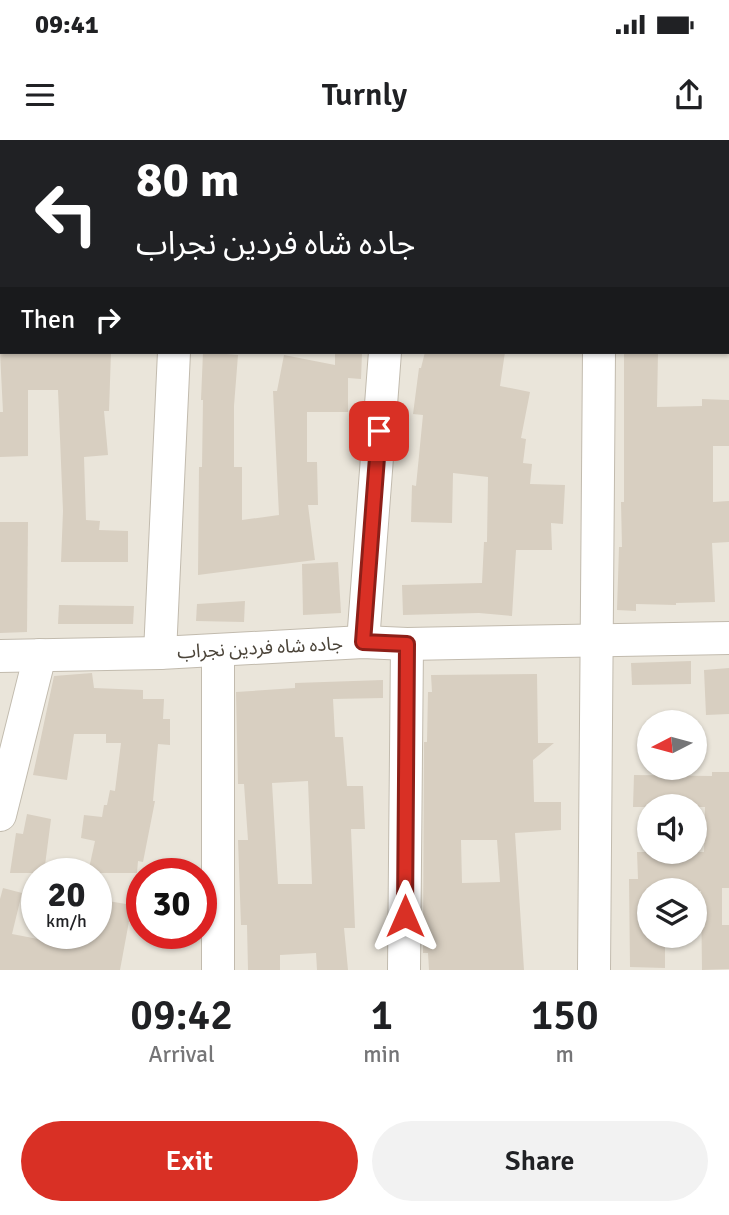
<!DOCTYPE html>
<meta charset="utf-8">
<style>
body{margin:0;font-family:Signika,"Noto Sans Arabic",sans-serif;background:#f2f2f2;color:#202124;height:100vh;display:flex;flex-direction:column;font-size:26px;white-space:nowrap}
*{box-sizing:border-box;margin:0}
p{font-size:23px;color:#757577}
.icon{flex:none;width:38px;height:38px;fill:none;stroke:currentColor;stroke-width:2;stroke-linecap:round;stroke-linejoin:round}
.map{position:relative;height:830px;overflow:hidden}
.panel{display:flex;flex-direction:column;background:#fff;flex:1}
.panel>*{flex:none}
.guide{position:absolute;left:0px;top:0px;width:730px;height:214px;box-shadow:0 2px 5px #0004;background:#202124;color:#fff;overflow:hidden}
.needle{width:46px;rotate:264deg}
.fabs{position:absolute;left:637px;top:570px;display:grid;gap:14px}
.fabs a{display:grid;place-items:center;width:70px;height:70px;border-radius:50%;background:#fff;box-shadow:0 2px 5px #0004;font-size:35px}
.speed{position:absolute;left:21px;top:718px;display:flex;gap:14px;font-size:35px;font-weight:700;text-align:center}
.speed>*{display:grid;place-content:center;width:91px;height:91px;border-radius:50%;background:#fff;box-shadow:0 2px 5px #0004;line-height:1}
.speed small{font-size:18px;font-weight:400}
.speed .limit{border:10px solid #d22;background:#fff;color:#111}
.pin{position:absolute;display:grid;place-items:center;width:60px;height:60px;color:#fff;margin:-30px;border-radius:14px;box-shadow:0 4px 10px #0006}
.me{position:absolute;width:77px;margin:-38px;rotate:0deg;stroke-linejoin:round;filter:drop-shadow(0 0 5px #0008)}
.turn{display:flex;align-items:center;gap:24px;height:147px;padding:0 21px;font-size:32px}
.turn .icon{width:91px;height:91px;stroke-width:2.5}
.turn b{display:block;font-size:49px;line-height:60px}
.then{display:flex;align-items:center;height:66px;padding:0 21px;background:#0003;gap:14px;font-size:26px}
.eta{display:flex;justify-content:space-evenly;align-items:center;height:119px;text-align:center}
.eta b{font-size:42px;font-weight:600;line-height:49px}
.primary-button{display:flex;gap:14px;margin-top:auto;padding:14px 21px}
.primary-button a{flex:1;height:80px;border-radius:42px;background:#d93025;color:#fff;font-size:28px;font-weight:600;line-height:80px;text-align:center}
.primary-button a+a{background:#f2f2f2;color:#202124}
.status{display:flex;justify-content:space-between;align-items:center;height:49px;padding:0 35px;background:#fff;direction:ltr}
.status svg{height:19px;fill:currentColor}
header{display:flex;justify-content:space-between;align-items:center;height:91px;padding:0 21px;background:#fff;font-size:32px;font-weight:600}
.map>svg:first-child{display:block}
.residential{fill:#eae5da;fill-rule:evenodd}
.building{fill:#d8cfc1;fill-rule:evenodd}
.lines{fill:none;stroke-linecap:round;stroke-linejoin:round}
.minor-casing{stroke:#c2bbae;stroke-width:34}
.minor{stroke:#fff;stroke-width:32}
.route-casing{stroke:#8d1f18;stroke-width:18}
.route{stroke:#d93025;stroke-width:12}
.labels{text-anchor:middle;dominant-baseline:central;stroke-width:6;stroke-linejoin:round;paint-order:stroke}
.street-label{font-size:19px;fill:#4b4439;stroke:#fff}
</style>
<div class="status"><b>09:41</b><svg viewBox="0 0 49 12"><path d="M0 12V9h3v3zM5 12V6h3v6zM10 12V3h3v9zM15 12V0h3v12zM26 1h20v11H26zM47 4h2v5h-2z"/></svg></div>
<header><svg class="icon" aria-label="menu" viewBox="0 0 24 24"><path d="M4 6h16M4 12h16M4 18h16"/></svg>Turnly<svg class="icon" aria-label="share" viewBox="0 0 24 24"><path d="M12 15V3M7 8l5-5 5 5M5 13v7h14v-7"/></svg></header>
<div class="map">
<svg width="729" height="830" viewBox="0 0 729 830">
<rect width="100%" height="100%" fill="#f6f3ec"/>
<path class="residential" d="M0,0H729V830H0ZM2,2H728V212H2ZM649,583H695V628H649ZM649,667H695V712H649ZM37,733H96V793H37ZM142,733H201V793H142ZM649,751H695V796H649Z"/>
<g class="building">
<path d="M0,212H111L109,271H104L108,315L84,317L86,380L100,381L99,390L128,391V422H61L63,371L58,250H28V316L0,317V272H3Z"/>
<path d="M203,212L238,215L234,266V327H242V380L279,375L273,251H277L284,215L335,225V212L362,213L361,239L348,238V272H307V322H317L318,365H308L315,420L198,435L199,327H202L203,260H201Z"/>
<path d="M425,212H505L500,246L530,252L521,298L526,299L523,323L532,324L530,344L565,345L563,384L551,383L552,410H516L512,476L479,473L403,475L402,445L482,443L484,402H487L488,337L453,333L452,383L411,382L412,345L416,346L423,275L413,274L419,228H421Z"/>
<path d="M624,212H658L657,267L702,266V259L729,260V306H713V362L729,361V402L712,403L715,462L676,463V465L636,464V471L617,470L619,407H622L621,362H624Z"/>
<path d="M0,382H28L27,492L0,493Z"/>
<path d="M338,422L341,473L303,475L302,424Z"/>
<path d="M245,461L244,482L196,481L197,464Z"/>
<path d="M59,465L134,466L133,484H58Z"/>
<path d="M691,521V544L632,545L631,523Z"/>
<path d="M729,528V574L706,575L704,530Z"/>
<path d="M92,533L94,548L143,550V559H164L163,579H170V605L158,604L153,661H155L143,722L138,721L137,733H88L95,701L81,698L84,675L102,677L104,665H107L110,650L115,651L121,603H106V594H74L67,640L33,635L54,536Z"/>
<path d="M537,534L538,603H554L533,620L534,662H561V690L515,693L524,830H429L428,813H423L424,602H427L428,552H432L431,535ZM461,700H497L500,742L462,743Z"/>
<path d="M383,540V558L333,559L335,597H343L347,646H363L365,689H351L355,788H344L348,830H317L316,813L280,815V830H248L247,785H241L238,700H248L244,644H238L236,552L295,548V543ZM308,641L312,744H278L272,643Z"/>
<path d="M712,632H729V748H722V785H729V829L702,830L701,751H649V796H665V828L630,827L629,739H638L637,712H704L705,667H633L634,635L712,636Z"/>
<path d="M27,674L51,679L44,733H10L16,693L23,694Z"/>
<path d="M3,748L22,753L12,794L69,805L71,798L77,800L79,793H96V759L132,765L120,830H0V759Z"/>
</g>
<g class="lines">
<defs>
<g id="minor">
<path d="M189,2V0"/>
<path d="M417,2L418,0"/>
<path d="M621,2L622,0"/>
<path d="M363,502L385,212"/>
<path d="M218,510V830"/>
<path d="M160,513L174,212"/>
<path d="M0,516L160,513L363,502L407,504L729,498"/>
<path d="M0,675L40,515"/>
<path d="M404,830L407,504"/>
<path d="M594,830L599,212"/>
</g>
</defs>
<use href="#minor" class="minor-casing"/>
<use href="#minor" class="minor"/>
</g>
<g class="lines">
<defs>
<path id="route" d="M379,291L363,502L407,504L405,776"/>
</defs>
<use href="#route" class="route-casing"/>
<use href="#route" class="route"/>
</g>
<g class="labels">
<g class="street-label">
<text transform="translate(260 508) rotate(-3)">جاده شاه فردین نجراب</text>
</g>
</g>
</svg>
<div class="fabs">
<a><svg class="needle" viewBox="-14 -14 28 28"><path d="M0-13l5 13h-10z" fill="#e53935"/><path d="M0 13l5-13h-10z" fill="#757577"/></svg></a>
<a><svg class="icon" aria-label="sound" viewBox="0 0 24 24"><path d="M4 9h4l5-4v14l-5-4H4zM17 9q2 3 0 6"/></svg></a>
<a><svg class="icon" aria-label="layers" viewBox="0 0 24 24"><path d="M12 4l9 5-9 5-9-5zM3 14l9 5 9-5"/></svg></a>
</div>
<div class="speed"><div>20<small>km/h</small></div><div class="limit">30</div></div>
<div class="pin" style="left:379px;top:291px;background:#d93025"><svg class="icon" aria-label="arrive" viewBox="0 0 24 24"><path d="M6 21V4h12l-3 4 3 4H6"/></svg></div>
<svg class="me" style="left:405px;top:776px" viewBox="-20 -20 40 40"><path d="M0-17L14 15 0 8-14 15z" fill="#d93025" stroke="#fff" stroke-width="4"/></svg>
<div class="guide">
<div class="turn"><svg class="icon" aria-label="left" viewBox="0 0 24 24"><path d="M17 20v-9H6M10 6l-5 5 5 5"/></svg><div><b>80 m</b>جاده شاه فردین نجراب</div></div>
<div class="then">Then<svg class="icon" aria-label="right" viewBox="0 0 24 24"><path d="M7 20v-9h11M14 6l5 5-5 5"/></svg></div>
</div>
</div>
<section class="panel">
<div class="eta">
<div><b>09:42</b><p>Arrival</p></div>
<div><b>1</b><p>min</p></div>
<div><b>150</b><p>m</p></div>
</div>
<div class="primary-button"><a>Exit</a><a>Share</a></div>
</section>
